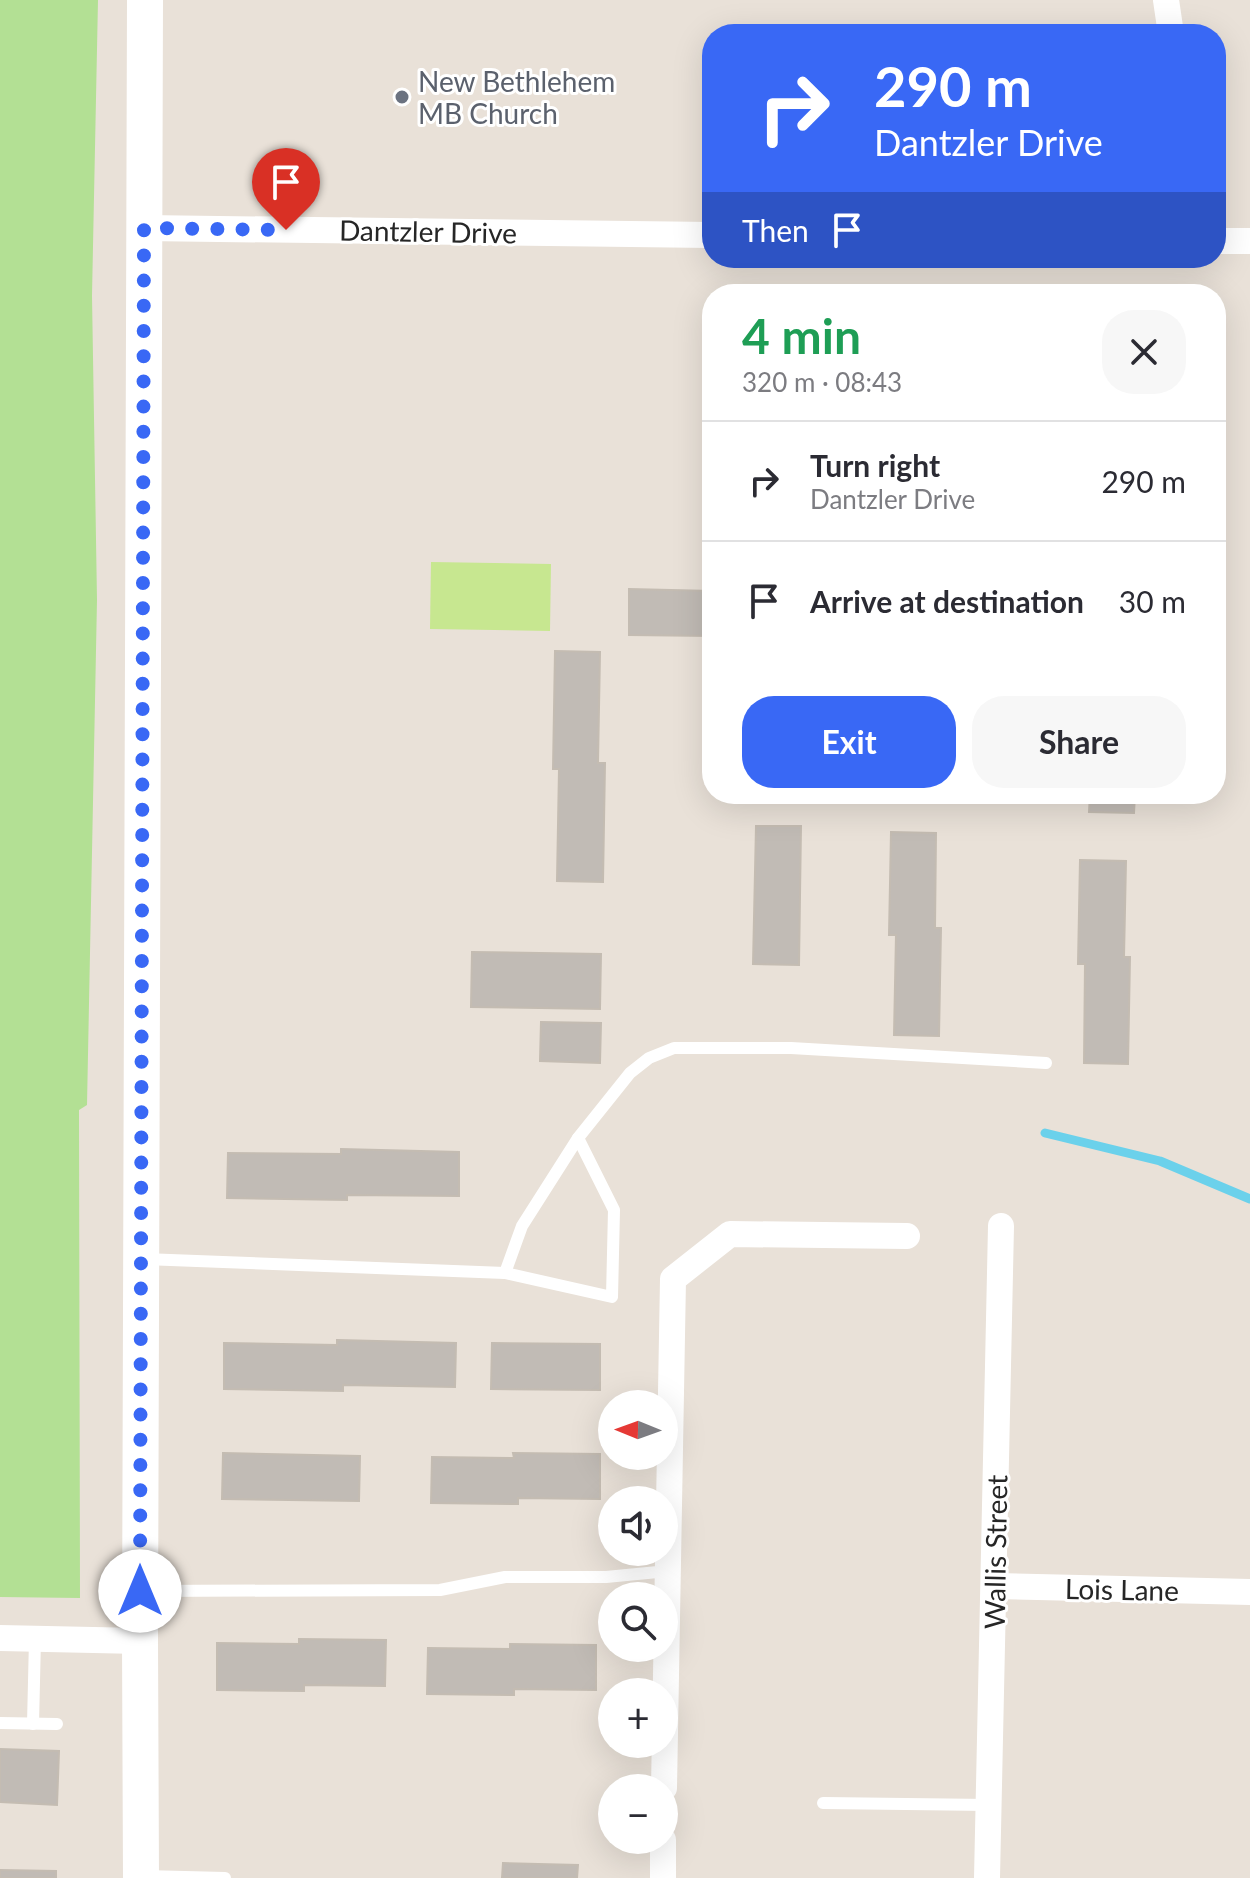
<!DOCTYPE html>
<meta charset="utf-8">
<style>
body{margin:0;font-family:Lato,sans-serif;background:#f7f7f7;color:#2b2b33;height:100vh;display:flex;flex-direction:column;font-size:30px;white-space:nowrap}
*{box-sizing:border-box;margin:0}
p{font-size:26px;color:#7c7c81}
.icon{flex:none;width:44px;height:44px;fill:none;stroke:currentColor;stroke-width:2;stroke-linecap:round;stroke-linejoin:round}
.map{position:relative;flex:1;overflow:hidden}
.side{position:absolute;left:702px;top:284px;width:524px;height:520px;display:flex;flex-direction:column;background:#fff;border-radius:32px;box-shadow:0 8px 32px #0002}
.side>*{flex:none}
.hud{position:absolute;left:702px;top:24px;width:524px;height:244px;border-radius:32px;box-shadow:0 8px 32px #0002;background:#3968f5;color:#fff;overflow:hidden}
.needle{width:52px;rotate:271deg}
.controls{position:absolute;left:598px;top:1390px;display:grid;gap:16px}
.controls a{display:grid;place-items:center;width:80px;height:80px;border-radius:50%;background:#fff;box-shadow:0 8px 32px #0002;font-size:40px}
.pin{position:absolute;display:grid;place-items:center;width:68px;height:68px;color:#fff;margin:-82px -34px;border-radius:50% 50% 50% 0;rotate:-45deg;box-shadow:0 0 8px #0007}
.pin .icon{rotate:45deg}
.me{position:absolute;width:88px;margin:-44px;rotate:0deg;stroke-linejoin:round;filter:drop-shadow(0 0 6px #0008)}
.turn{display:flex;align-items:center;gap:28px;height:168px;padding:0 40px;font-size:36px}
.turn .icon{width:104px;height:104px;stroke-width:2.5}
.turn b{display:block;font-size:56px;line-height:68px}
.then{display:flex;align-items:center;height:76px;padding:0 40px;background:#0003;gap:16px;font-size:30px}
.round{display:grid;place-items:center;flex:none;width:84px;height:84px;border-radius:32px;background:#f7f7f7}
.head{display:flex;align-items:center;justify-content:space-between;height:136px;padding:0 40px}
h1{font-size:48px;font-weight:700;line-height:60px;color:#1e9e55}
.action{display:flex;gap:16px;margin-top:auto;padding:16px 40px}
.action a{flex:1;height:92px;border-radius:32px;background:#3968f5;color:#fff;font-size:32px;font-weight:700;line-height:92px;text-align:center}
.action a+a{background:#f7f7f7;color:#2b2b33}
ul{padding:0;list-style:none}
li{display:flex;align-items:center;gap:24px;height:120px;padding:0 40px;border-top:2px solid #e1e1e2}
li div{flex:1}
li b{display:block;font-size:30px}
li em{font-style:normal}
.map>svg:first-child{display:block}
.green{fill:#b3e094}
.pitch{fill:#c7e790}
.lines{fill:none;stroke-linecap:round;stroke-linejoin:round}
.stream{stroke:#6bd1eb;stroke-width:9}
.building{fill:#c1bbb5;stroke:#c4bcb2;stroke-width:2}
.service{stroke:#fff;stroke-width:12}
.minor{stroke:#fff;stroke-width:26}
.secondary{stroke:#fff;stroke-width:36}
.route{stroke:#3968f5;stroke-width:14;stroke-dasharray:0 25.2}
.worship-dot{fill:#6b7280;stroke:#fff;stroke-width:3}
.labels{text-anchor:middle;dominant-baseline:central;stroke-width:6;stroke-linejoin:round;paint-order:stroke}
.worship-label{font-size:28px;fill:#5b616d;stroke:#fff;text-anchor:start}
.street-label{font-size:28px;fill:#262626;stroke:#fff}
</style>
<div class="map">
<svg width="1250" height="1878" viewBox="0 0 1250 1878">
<rect width="100%" height="100%" fill="#e9e1d8"/>
<path class="green" d="M0,0H98L92,296L97,600L87,1105L79,1110L80,1598L0,1597Z"/>
<path class="pitch" d="M431,562L551,564L550,631L430,629Z"/>
<g class="lines">
<path class="stream" d="M1045,1133L1160,1161L1250,1199"/>
</g>
<g class="building">
<path d="M629,589L712,591V636L629,635Z"/>
<path d="M555,651L600,652L598,763H605L603,882L557,881L559,769H553Z"/>
<path d="M1090,794H1135L1134,813L1089,812Z"/>
<path d="M756,826H801L799,965L753,964Z"/>
<path d="M891,832L936,833L935,928H941L939,1036L894,1035L896,935H889Z"/>
<path d="M1080,860L1126,861L1124,957H1130L1128,1064L1084,1063L1085,964H1078Z"/>
<path d="M472,952L601,954L600,1009L471,1007Z"/>
<path d="M541,1022L601,1023L600,1063L540,1061Z"/>
<path d="M341,1149L459,1152V1196L347,1195V1200L227,1198L228,1153L341,1154Z"/>
<path d="M337,1340L456,1343L455,1387L343,1385V1391L224,1389V1343L337,1345Z"/>
<path d="M492,1343L600,1344V1390L491,1389Z"/>
<path d="M223,1453L360,1456L359,1501L222,1499Z"/>
<path d="M513,1453L600,1454V1499L518,1498V1504L431,1503L432,1457L514,1458Z"/>
<path d="M299,1639L386,1640L385,1686L304,1685V1691L217,1690V1643L299,1644Z"/>
<path d="M510,1644L596,1645V1690L514,1689V1695L427,1694L428,1648L510,1649Z"/>
<path d="M0,1749L59,1751L57,1805L0,1802Z"/>
<path d="M503,1863L578,1865L577,1878H502Z"/>
<path d="M0,1870L56,1871V1878H0Z"/>
</g>
<g class="lines">
<g class="service">
<path d="M144,1259L505,1273L612,1297L614,1210L578,1138"/>
<path d="M505,1273L522,1226L578,1138L630,1073L649,1058L674,1048H791L1046,1063"/>
<path d="M143,1591L440,1590L505,1577H606L668,1571"/>
<path d="M0,1723L57,1724"/>
<path d="M33,1724L35,1639"/>
<path d="M823,1803L989,1805"/>
<path d="M144,1876L225,1878"/>
</g>
<g class="minor">
<path d="M1166,0L1171,34"/>
<path d="M144,228L712,235"/>
<path d="M1216,241H1250"/>
<path d="M994,1586L1250,1592"/>
<path d="M0,1638L140,1641"/>
<path d="M664,1788L673,1279L730,1234L907,1236"/>
<path d="M663,1878V1840"/>
<path d="M987,1878L1001,1226"/>
</g>
<path class="secondary" d="M141,1878L140,1641L145,0"/>
</g>
<g class="lines">
<path class="route" d="M140,1591L144,228L286,230"/>
</g>
<circle class="worship-dot" cx="402" cy="97" r="8"/>
<g class="labels">
<g class="worship-label">
<text x="418" y="81">New Bethlehem<tspan x="418" dy="32">MB Church</tspan></text>
</g>
<g class="street-label">
<text transform="translate(428 231) rotate(1)">Dantzler Drive</text>
<text transform="translate(995 1552) rotate(-89)">Wallis Street</text>
<text transform="translate(1122 1589) rotate(1)">Lois Lane</text>
</g>
</g>
</svg>
<div class="controls">
<a><svg class="needle" viewBox="-14 -14 28 28"><path d="M0-13l5 13h-10z" fill="#e53935"/><path d="M0 13l5-13h-10z" fill="#7c7c81"/></svg></a>
<a><svg class="icon" aria-label="sound" viewBox="0 0 24 24"><path d="M4 9h4l5-4v14l-5-4H4zM17 9q2 3 0 6"/></svg></a>
<a><svg class="icon" aria-label="search" viewBox="0 0 24 24"><circle cx="10" cy="10" r="6"/><path d="M15 15l6 6"/></svg></a>
<a>+</a>
<a>−</a>
</div>
<div class="pin" style="left:286px;top:230px;background:#d93025"><svg class="icon" aria-label="arrive" viewBox="0 0 24 24"><path d="M6 21V4h12l-3 4 3 4H6"/></svg></div>
<svg class="me" style="left:140px;top:1591px" viewBox="-20 -20 40 40"><circle r="19" fill="#fff"/><path d="M0-13L10 11 0 6-10 11z" fill="#3968f5"/></svg>
<div class="hud">
<div class="turn"><svg class="icon" aria-label="right" viewBox="0 0 24 24"><path d="M7 20v-9h11M14 6l5 5-5 5"/></svg><div><b>290 m</b>Dantzler Drive</div></div>
<div class="then">Then<svg class="icon" aria-label="arrive" viewBox="0 0 24 24"><path d="M6 21V4h12l-3 4 3 4H6"/></svg></div>
</div>
<section class="side">
<div class="head"><div><h1>4 min</h1><p>320 m · 08:43</p></div><a class="round"><svg class="icon" aria-label="close" viewBox="0 0 24 24"><path d="M6 6l12 12M18 6L6 18"/></svg></a></div>
<ul>
<li><svg class="icon" aria-label="right" viewBox="0 0 24 24"><path d="M7 20v-9h11M14 6l5 5-5 5"/></svg><div><b>Turn right</b><p>Dantzler Drive</p></div><em>290 m</em></li>
<li><svg class="icon" aria-label="arrive" viewBox="0 0 24 24"><path d="M6 21V4h12l-3 4 3 4H6"/></svg><div><b>Arrive at destination</b></div><em>30 m</em></li>
</ul>
<div class="action"><a>Exit</a><a>Share</a></div>
</section>
</div>
